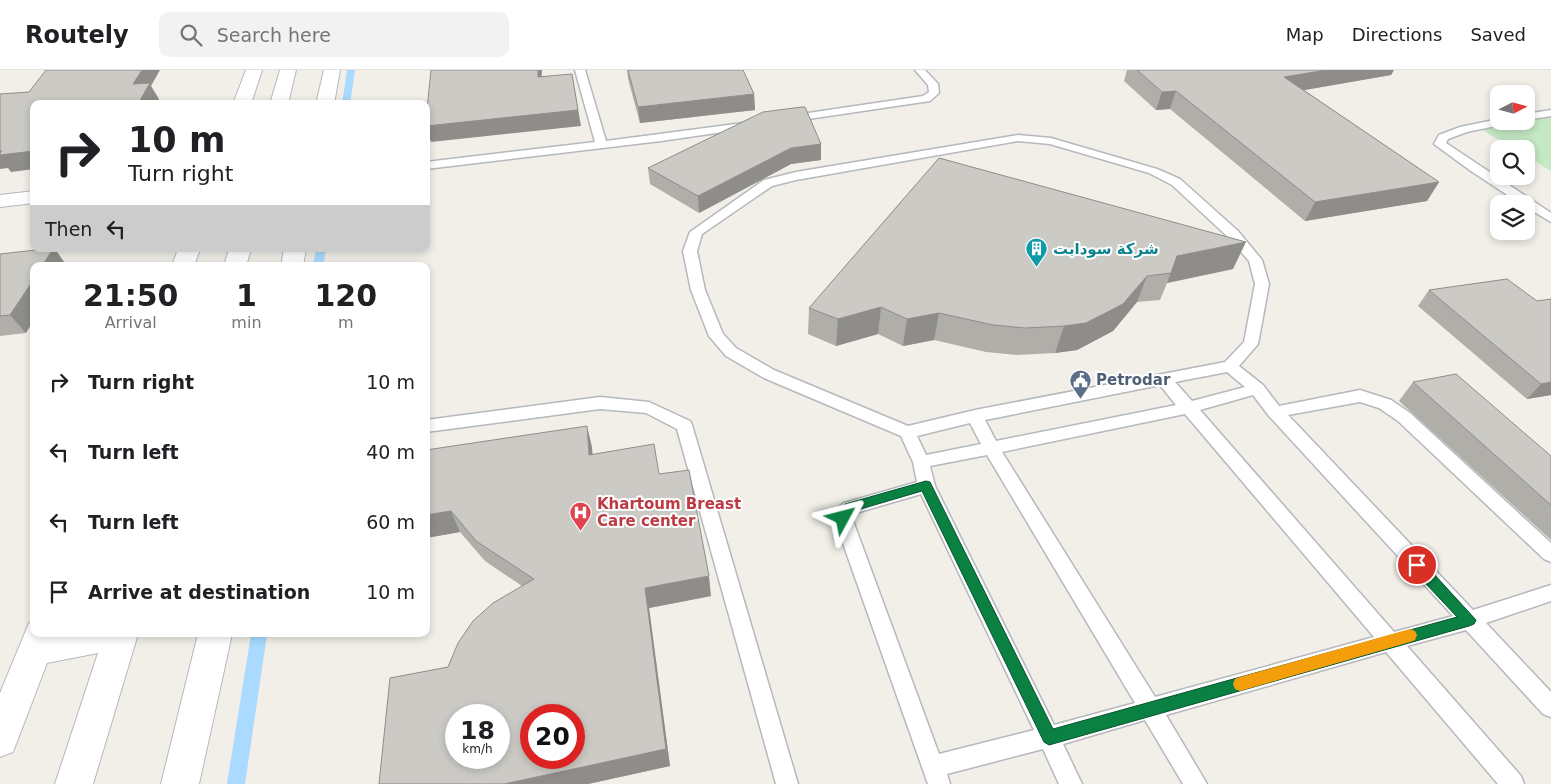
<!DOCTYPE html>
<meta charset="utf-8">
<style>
body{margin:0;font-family:"DejaVu Sans","Noto Sans Arabic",sans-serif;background:#f2f2f2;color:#202124;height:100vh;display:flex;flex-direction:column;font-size:19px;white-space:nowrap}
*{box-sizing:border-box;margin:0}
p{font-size:16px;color:#757577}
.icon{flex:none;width:28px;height:28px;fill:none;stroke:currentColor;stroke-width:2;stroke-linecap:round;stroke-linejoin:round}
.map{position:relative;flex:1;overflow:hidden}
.panel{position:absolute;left:30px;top:192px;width:400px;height:375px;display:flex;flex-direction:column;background:#fff;border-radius:10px;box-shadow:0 2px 8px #0003}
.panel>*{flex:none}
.banner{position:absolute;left:30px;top:30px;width:400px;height:152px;border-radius:10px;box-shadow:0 2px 8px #0003;background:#fff;color:#202124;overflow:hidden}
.needle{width:32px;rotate:84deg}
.fabs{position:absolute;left:1490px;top:15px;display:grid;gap:10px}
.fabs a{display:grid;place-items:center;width:45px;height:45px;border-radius:10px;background:#fff;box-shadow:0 2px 8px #0003;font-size:25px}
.speed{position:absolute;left:445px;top:634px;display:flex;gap:10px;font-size:25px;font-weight:700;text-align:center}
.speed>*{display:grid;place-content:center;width:65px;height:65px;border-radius:50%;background:#fff;box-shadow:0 2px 8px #0003;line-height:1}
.speed small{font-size:12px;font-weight:400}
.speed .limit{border:8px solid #d22;background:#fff;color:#111}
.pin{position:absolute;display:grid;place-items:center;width:42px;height:42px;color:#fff;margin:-21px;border:2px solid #fff;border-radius:50%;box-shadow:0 1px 5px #0007}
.me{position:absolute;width:55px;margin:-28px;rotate:52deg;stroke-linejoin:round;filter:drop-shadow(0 0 4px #0008)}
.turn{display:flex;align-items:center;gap:18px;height:105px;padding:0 15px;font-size:22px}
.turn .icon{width:65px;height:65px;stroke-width:2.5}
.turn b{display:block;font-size:35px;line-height:42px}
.then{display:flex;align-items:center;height:48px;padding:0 15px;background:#0003;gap:10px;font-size:19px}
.eta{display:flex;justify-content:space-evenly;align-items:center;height:85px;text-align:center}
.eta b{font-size:30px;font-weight:800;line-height:35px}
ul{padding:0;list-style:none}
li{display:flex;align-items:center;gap:15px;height:70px;padding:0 15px}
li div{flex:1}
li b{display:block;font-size:19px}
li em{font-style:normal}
header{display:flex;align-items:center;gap:30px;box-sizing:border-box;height:70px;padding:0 25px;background:#fff;border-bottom:1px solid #e0e0e0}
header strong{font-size:24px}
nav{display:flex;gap:28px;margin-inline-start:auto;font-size:18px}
.search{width:350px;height:45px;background:#f2f2f2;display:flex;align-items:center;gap:12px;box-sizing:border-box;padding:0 18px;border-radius:10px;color:#757577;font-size:19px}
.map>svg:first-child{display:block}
.green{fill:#c5e8c5}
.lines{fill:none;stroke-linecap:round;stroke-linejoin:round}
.stream{fill:#aadaff;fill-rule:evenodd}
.service-casing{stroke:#b5b8bc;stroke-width:3}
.minor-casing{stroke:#b5b8bc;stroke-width:2}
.tertiary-casing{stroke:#b5b8bc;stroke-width:2}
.service{fill:#fff;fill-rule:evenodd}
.minor{fill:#fff;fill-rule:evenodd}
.tertiary{fill:#fff;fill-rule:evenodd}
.wall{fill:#afaea9}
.shaded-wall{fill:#8f8d8a}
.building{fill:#cccac5;stroke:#8f8d8a;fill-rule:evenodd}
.route{fill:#0b8043;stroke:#07532c}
.slow{fill:#f59e0b}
.labels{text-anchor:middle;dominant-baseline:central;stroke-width:4;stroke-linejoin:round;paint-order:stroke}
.culture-label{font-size:15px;font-weight:bold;fill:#0d838f;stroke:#fff;text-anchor:start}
.service-label{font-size:15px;font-weight:bold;fill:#4e5e75;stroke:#fff;text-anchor:start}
.health-label{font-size:15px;font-weight:bold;fill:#be3a42;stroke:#fff;text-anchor:start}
</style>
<header>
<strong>Routely</strong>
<div class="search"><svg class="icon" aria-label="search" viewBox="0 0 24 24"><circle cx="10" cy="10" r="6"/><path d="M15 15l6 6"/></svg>Search here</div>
<nav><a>Map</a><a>Directions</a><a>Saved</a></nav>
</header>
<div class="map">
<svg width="1551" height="714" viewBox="0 0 1551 714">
<rect width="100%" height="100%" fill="#f1efe8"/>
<path class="green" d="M1551,47V101L1526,86V79H1514L1479,58Z"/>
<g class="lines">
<g class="stream">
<path d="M347,0H355L350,34H342Z"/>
<path d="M316,179H326L323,196H313Z"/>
<path d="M251,564H267L245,714H227Z"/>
</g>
<defs>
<g id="service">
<path d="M575,0H585L606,71L751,52L756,55L751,58L661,71L426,99V92L595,72Z"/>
<path d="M915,0H925L938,14L939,23L930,31L788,52L783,49L788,46L923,26L929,22L928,15Z"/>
<path d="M1551,40V46L1526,50V44Z"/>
<path d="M1499,49V51H1510L1505,54L1467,62L1448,69L1446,73L1551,143V152L1526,137V134H1521L1471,101L1434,74L1439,65L1460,57Z"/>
<path d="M1018,65L1051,68L1157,99L1180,109L1238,161L1262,190L1269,214L1258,274L1239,296L1263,315L1279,336L1360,320L1391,330L1410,343L1551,473V492L1544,489L1398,351L1379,338L1360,332L1288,345L1473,540L1551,515V531L1486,553L1551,622V647L1543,644L1466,560L1407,576L1521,706L1524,714H1498L1386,582L1166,645L1207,714H1183L1145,650L1063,674L1082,714H1059L1043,679L947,704L950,714H928L834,448L838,438L844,433L917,412L913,392L901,366L764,308L726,286L709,266L691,220L683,181L690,162L764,110L796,102ZM1018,71L1050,74L1149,103L1172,115L1228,167L1249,191L1255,214L1244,272L1225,292L975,340L908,356L774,300L736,278L723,264L705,220L697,181L702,164L772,116L796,110ZM1227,302L1245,317L1192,331L1175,312ZM1160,315L1176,335L996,371L985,350ZM1253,325L1269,346L1453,546L1394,562L1200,340ZM1185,344L1374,567L1155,627L1002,382ZM970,353L981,374L926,385L917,366ZM987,385L1135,633L1054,655L935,416L930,396ZM921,424L1034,660L939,684L852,448L856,443Z"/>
<path d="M600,327L649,332L690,351L692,355L798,714H776L677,359L646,343L600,339L426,362V350Z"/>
</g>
<path id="minor" d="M34,121V133L0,137V125Z"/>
<g id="tertiary">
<path d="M246,0H262L251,34H233Z"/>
<path d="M280,0H296L288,34H270Z"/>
<path d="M324,0H340L334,34H316Z"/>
<path d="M178,179H200L194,196H172Z"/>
<path d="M229,179H251L246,196H224Z"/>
<path d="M284,179H306L303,196H281Z"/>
<path d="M34,552V564H138L93,714H55L98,583L47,593L13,682L0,687V623L29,553Z"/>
<path d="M198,564H232L199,714H161Z"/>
</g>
</defs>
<use href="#service" class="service-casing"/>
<use href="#minor" class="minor-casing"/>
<use href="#tertiary" class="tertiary-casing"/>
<use href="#service" class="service"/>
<use href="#minor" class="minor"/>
<use href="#tertiary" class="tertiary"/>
</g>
<g class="wall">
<path d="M627,0H743L754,24L755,40L640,53L628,9Z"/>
<path d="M1127,0H1394L1391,5L1304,20L1439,112L1427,131L1305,151L1170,39L1156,40L1124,11Z"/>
<path d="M821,74V90L791,94L699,143L650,114L648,98Z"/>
<path d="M939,88L1233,199L1167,213L1160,230L1137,232L1113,261L1077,280L1055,283L1017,285L986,282L934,270L903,276L878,264L836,276L808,264L809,238Z"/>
<path d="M0,184L67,196H34L26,263L0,266Z"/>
<path d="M1429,220L1537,231L1551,229V325L1527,329L1418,236Z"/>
<path d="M1413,312L1551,386V470L1399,331Z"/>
<path d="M592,377V384L659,404L711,526L649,538L670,696L588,714H379L448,597L522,516L485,491L460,462L426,468V380Z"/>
</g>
<g class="shaded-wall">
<path d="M142,0H160L151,16L159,29L156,34H138L133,14Z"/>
<path d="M538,0H542L541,23L538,7Z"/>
<path d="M1327,0H1394L1391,5L1276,25L1284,7Z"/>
<path d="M572,4L581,56L431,72L426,59V56Z"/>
<path d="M1176,21L1170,39L1156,40L1162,22Z"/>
<path d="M754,24L755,40L640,53L638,37Z"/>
<path d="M821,74V90L791,94L699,143L698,126L791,78Z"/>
<path d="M0,81H34V99L11,102L8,98L0,99Z"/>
<path d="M1439,112L1427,131L1305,151L1315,132Z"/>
<path d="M1246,172L1233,199L1167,213L1177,186Z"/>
<path d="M53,179H55L67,196H42Z"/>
<path d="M1147,206L1137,232L1113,261L1077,280L1055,283L1064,256Z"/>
<path d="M34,209V250L26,263L10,245Z"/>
<path d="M881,237L878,264L836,276L838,249Z"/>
<path d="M939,243L934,270L903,276L907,249Z"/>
<path d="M1551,312V325L1527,329L1541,314Z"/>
<path d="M587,356L592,377L594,406L589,385Z"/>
<path d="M451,441L460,462L426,468V445Z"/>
<path d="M709,506L711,526L649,538L670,696L588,714H504L645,518Z"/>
</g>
<g class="building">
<path d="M46,0H142L133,14L150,13L138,34H34V81L0,85V83L2,81H0V24L29,22Z"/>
<path d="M431,0H538V7L572,4L578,40L426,56V49Z"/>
<path d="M628,0H743L754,24L638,37Z"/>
<path d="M1137,0H1327L1284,7L1439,112L1315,132L1176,21L1162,22Z"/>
<path d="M802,37H805L821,74L791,78L698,126L648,98L763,42Z"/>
<path d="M939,88L1246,172L1177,186L1171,203L1147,206L1123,234L1086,253L1064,256L1025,258L993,255L939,243L907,249L881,237L838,249L809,238Z"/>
<path d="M45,179H53L42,196H34V209L10,245L0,246V184Z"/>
<path d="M1507,209L1537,231L1551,229V312L1541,314L1429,220Z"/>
<path d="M1456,304L1551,386V435L1413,312Z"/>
<path d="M587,356L589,385L654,374L659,404L689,400L709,506L645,518L666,679L504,714H379L390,608L448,597L458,573L473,551L493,533L534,509L476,471L451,441L426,445V380ZM456,645H499V688H456ZM531,645H574V688H531Z"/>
</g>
<path class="route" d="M926,411L930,412L932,416L1053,659L1457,547L1412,499L1410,495L1412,491L1417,489L1422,491L1476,550L1474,554L1469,556L1049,675L1044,672L922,421L854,441L850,445L847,452H839L837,448L839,439L845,434Z"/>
<path class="slow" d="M1410,559L1415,561L1417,565L1415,570L1410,572L1240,621L1235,619L1233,614L1235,609L1240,607Z"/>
<defs>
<symbol id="building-pin" viewBox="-11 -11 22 30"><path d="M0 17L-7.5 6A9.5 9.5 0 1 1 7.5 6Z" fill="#0f9aa8" stroke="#fff"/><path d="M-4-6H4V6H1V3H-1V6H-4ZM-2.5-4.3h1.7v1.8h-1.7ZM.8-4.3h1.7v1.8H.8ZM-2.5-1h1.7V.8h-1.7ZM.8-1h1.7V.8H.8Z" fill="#fff"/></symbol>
<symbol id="civic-pin" viewBox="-11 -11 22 30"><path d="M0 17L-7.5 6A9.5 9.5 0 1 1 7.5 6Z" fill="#5c6f8a" stroke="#fff"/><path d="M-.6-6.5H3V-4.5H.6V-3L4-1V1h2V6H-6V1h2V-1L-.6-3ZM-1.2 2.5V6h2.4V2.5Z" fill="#fff"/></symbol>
<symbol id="hospital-pin" viewBox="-11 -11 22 30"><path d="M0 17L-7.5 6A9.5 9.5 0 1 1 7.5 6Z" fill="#e0444e" stroke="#fff"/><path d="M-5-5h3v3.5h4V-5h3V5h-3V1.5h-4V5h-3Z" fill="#fff"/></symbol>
</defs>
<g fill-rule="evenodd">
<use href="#building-pin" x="1024" y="166" width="25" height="34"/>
<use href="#civic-pin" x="1068" y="298" width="25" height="34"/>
<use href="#hospital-pin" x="568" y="430" width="25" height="34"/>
</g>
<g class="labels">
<g class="culture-label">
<text x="1053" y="179">شركة سودابت</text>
</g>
<g class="service-label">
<text x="1096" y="310">Petrodar</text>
</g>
<g class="health-label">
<text x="597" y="434">Khartoum Breast<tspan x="597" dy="17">Care center</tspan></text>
</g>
</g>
</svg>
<div class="fabs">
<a><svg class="needle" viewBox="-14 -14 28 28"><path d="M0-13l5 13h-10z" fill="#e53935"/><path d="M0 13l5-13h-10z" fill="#757577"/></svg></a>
<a><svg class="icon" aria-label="search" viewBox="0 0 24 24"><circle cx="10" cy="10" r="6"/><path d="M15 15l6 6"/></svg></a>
<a><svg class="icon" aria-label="layers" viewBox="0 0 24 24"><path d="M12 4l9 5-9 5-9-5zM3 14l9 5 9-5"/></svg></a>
</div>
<div class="speed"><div>18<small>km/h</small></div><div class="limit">20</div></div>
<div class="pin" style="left:1417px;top:495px;background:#d93025"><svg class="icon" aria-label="arrive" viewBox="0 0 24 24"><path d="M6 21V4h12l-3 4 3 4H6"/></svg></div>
<svg class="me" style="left:843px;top:448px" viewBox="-20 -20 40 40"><path d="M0-17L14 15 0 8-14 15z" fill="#0b8043" stroke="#fff" stroke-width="4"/></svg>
<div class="banner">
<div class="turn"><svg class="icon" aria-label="right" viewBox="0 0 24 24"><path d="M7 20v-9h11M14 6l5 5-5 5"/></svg><div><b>10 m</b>Turn right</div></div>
<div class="then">Then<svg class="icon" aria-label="left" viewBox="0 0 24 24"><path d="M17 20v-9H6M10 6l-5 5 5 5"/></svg></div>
</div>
<section class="panel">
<div class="eta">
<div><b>21:50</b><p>Arrival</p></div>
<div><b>1</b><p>min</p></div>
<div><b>120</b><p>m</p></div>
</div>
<ul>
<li><svg class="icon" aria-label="right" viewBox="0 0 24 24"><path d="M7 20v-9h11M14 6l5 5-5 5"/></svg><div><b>Turn right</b></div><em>10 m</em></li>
<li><svg class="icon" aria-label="left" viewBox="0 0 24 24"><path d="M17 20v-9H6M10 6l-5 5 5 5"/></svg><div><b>Turn left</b></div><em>40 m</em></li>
<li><svg class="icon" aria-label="left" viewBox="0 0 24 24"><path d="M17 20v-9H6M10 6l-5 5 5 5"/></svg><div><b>Turn left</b></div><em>60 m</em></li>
<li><svg class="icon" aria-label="arrive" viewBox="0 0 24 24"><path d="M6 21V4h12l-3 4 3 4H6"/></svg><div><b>Arrive at destination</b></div><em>10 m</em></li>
</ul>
</section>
</div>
